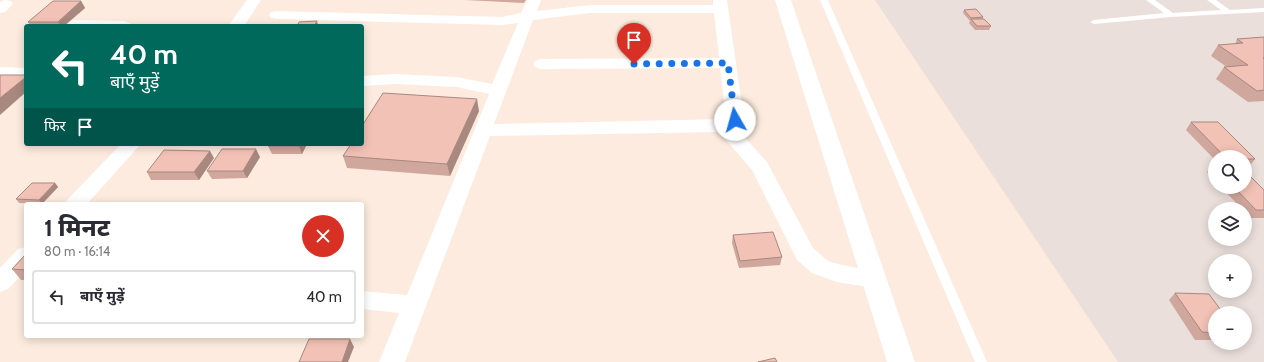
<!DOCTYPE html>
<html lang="hi">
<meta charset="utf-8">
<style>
body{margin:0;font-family:Cabin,"Noto Sans Devanagari",sans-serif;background:#f2f2f3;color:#2b2b33;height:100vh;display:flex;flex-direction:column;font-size:15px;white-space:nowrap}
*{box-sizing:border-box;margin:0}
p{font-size:13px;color:#7c7c81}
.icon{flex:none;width:22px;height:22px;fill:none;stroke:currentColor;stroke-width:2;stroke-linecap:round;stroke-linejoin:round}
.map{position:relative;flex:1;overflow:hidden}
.panel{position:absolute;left:24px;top:202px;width:340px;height:136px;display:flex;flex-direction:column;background:#fff;border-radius:4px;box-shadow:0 2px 10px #0003}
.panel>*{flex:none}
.guide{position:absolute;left:24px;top:24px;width:340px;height:122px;border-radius:4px;box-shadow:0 2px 10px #0003;background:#00695c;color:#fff;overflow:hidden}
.tools{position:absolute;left:1208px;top:150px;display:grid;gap:8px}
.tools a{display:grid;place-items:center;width:44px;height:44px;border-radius:50%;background:#fff;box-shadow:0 2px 10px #0003;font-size:20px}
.pin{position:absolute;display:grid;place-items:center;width:34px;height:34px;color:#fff;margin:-41px -17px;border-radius:50% 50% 50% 0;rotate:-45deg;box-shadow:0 0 4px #0007}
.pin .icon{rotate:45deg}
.me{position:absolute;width:44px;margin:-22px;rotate:353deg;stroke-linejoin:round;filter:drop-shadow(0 0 3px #0008)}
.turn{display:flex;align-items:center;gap:14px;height:84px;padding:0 20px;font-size:18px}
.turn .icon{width:52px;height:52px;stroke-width:2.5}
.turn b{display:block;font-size:28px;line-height:34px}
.then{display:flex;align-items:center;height:38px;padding:0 20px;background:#0003;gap:8px;font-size:15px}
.round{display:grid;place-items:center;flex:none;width:42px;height:42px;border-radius:21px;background:#f2f2f3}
.overview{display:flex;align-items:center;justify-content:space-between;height:68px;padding:0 20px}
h1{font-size:24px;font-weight:800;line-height:30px}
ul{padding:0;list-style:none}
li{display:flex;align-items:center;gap:12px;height:54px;margin:0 8px 6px;padding:0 12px;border:2px solid #e1e1e2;border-radius:4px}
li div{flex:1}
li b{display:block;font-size:15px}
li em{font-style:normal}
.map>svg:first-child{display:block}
.industrial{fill:#eadfdb;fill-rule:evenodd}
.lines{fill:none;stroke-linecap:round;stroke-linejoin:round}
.service{fill:#fff;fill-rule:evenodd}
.minor{fill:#fff;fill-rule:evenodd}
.tertiary{fill:#fff;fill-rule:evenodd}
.wall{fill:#d0a79d}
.shaded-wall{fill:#a9887f}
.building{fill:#f2c2b6;stroke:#a9887f}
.route{stroke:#1a73e8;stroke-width:7;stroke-dasharray:0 12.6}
</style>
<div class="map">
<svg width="1264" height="362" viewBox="0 0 1264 362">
<rect width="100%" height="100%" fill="#fcebde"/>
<path class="industrial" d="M875,0H1264V362H1118ZM1215,157H1245V187H1215ZM1215,209H1245V239H1215ZM1215,261H1245V291H1215ZM1215,313H1245V343H1215Z"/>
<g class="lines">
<g class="service">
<path d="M820,0H828L987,362H975Z"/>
<path d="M1146,0H1155L1173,13L1221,10L1207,0H1216L1230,10L1264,8V12L1171,17L1094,24L1090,22L1094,20L1164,13Z"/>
</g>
<g class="minor">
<path d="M5,0L11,1L13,4L5,12L0,13V2Z"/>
<path d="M247,0H261L244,26H228Z"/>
<path d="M527,0H541L537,11L590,5H713V0H727L744,120L737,129L767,162L813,248L828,261L838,264L882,273L886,279L882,285L874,288L837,282L812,273L797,260L752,170L719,132L490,136L405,362H379L399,313L362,309V291L407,295L489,94L457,87L395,84L362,86V76L395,74L457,77L492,84L518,23L502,25L276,19L271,18L269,15L271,12L276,11L502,17L521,13ZM590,13H714L719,58L541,59L535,61L533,64L535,67L541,69L720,68L726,119L494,124L533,20Z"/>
<path d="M73,20L124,21L129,23L132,26H66L68,22Z"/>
<path d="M0,67L26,68V78L0,77Z"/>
<path d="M121,144H141L87,204H65L68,199Z"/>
<path d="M26,247V270L8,289L0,292V268L18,249Z"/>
</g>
<path class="tertiary" d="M775,0H791L915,362H887Z"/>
</g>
<g class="wall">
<path d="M465,0H526L524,3Z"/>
<path d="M81,1L85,8L64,26H30L28,22Z"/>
<path d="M964,10L983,17V19L991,26L989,30H975L969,23L970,21L963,13Z"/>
<path d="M1264,37V101L1248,102L1216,79L1224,67H1227L1211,56L1218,45L1235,44L1237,39Z"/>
<path d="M479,111L450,176L347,168L343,156Z"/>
<path d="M1191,122L1255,159L1249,167H1245V157H1215V160L1186,130Z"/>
<path d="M270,144H307L302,154H272L268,146Z"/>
<path d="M260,157L247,178L212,179L207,171Z"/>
<path d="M214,158L199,180H151L147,172Z"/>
<path d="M1213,165H1215V180L1207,172Z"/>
<path d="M55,183L58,187L42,204L19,203L16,199Z"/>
<path d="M1221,187H1245L1264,190V218H1250L1245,213V209H1242Z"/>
<path d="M733,235L782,257L780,265L739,268L732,243Z"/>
<path d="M26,254V280H21L12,269Z"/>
<path d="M1175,293L1215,313V340H1195L1169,300Z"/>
</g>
<g class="shaded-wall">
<path d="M81,1L85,8L64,26H60L58,22Z"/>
<path d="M317,21L318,25L317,26H314Z"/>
<path d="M26,77V92L0,115V98Z"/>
<path d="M477,99L479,111L450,176L447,164Z"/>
<path d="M300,144H307L302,154L299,146Z"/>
<path d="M256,149L260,157L247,178L243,171Z"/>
<path d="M210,151L214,158L199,180L194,172Z"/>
<path d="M55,183L58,187L42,204L39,200Z"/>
<path d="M350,339L354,347L348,362H342Z"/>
</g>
<g class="building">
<path d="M53,1H81L58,22H28Z"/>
<path d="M976,9L983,17L971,18L964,10Z"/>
<path d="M971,19H984L991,26H977Z"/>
<path d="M317,21L314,26H297L299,22Z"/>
<path d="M1264,37V58H1263H1264V90L1257,91L1224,67L1248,65L1218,45L1243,43L1237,39Z"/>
<path d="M0,75H26V77L0,98Z"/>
<path d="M383,93L477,99L447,164L343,156L351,144H362V126Z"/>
<path d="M1191,122H1218L1255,159H1245V157H1225Z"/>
<path d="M270,144H300L299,146H268Z"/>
<path d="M222,149H256L243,171H207Z"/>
<path d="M164,150L210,151L194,172H147Z"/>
<path d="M1245,171L1264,190V210H1256L1234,187H1245Z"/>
<path d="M32,183H55L39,200L16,199Z"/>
<path d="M773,232L782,257L740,261L733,235Z"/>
<path d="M26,254V270L12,269Z"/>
<path d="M1175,293L1209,294L1223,313H1215V333L1202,332Z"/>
<path d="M309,339H350L342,362H299Z"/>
<path d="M775,358L777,362H758Z"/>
</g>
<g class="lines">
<path class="route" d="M634,64L728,63L735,120"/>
</g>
</svg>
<div class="tools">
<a><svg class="icon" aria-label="search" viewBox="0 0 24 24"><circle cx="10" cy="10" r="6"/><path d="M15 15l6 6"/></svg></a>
<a><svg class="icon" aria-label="layers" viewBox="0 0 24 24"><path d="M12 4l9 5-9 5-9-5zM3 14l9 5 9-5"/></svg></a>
<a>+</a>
<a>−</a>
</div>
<div class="pin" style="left:634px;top:64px;background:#d93025"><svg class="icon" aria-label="arrive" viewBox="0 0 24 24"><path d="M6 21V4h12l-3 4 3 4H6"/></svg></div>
<svg class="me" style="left:735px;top:120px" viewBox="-20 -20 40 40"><circle r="19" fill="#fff"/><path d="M0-13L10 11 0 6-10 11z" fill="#1a73e8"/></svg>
<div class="guide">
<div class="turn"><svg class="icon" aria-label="left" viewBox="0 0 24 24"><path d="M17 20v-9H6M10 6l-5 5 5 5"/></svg><div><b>40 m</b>बाएँ मुड़ें</div></div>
<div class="then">फिर<svg class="icon" aria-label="arrive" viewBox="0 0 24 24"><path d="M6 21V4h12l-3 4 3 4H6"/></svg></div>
</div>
<section class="panel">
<div class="overview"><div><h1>1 मिनट</h1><p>80 m · 16:14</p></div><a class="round" style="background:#d93025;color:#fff"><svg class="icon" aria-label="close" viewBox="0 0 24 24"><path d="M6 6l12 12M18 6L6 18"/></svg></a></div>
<ul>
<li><svg class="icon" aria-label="left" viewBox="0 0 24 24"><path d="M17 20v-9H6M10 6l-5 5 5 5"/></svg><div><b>बाएँ मुड़ें</b></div><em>40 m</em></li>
</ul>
</section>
</div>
